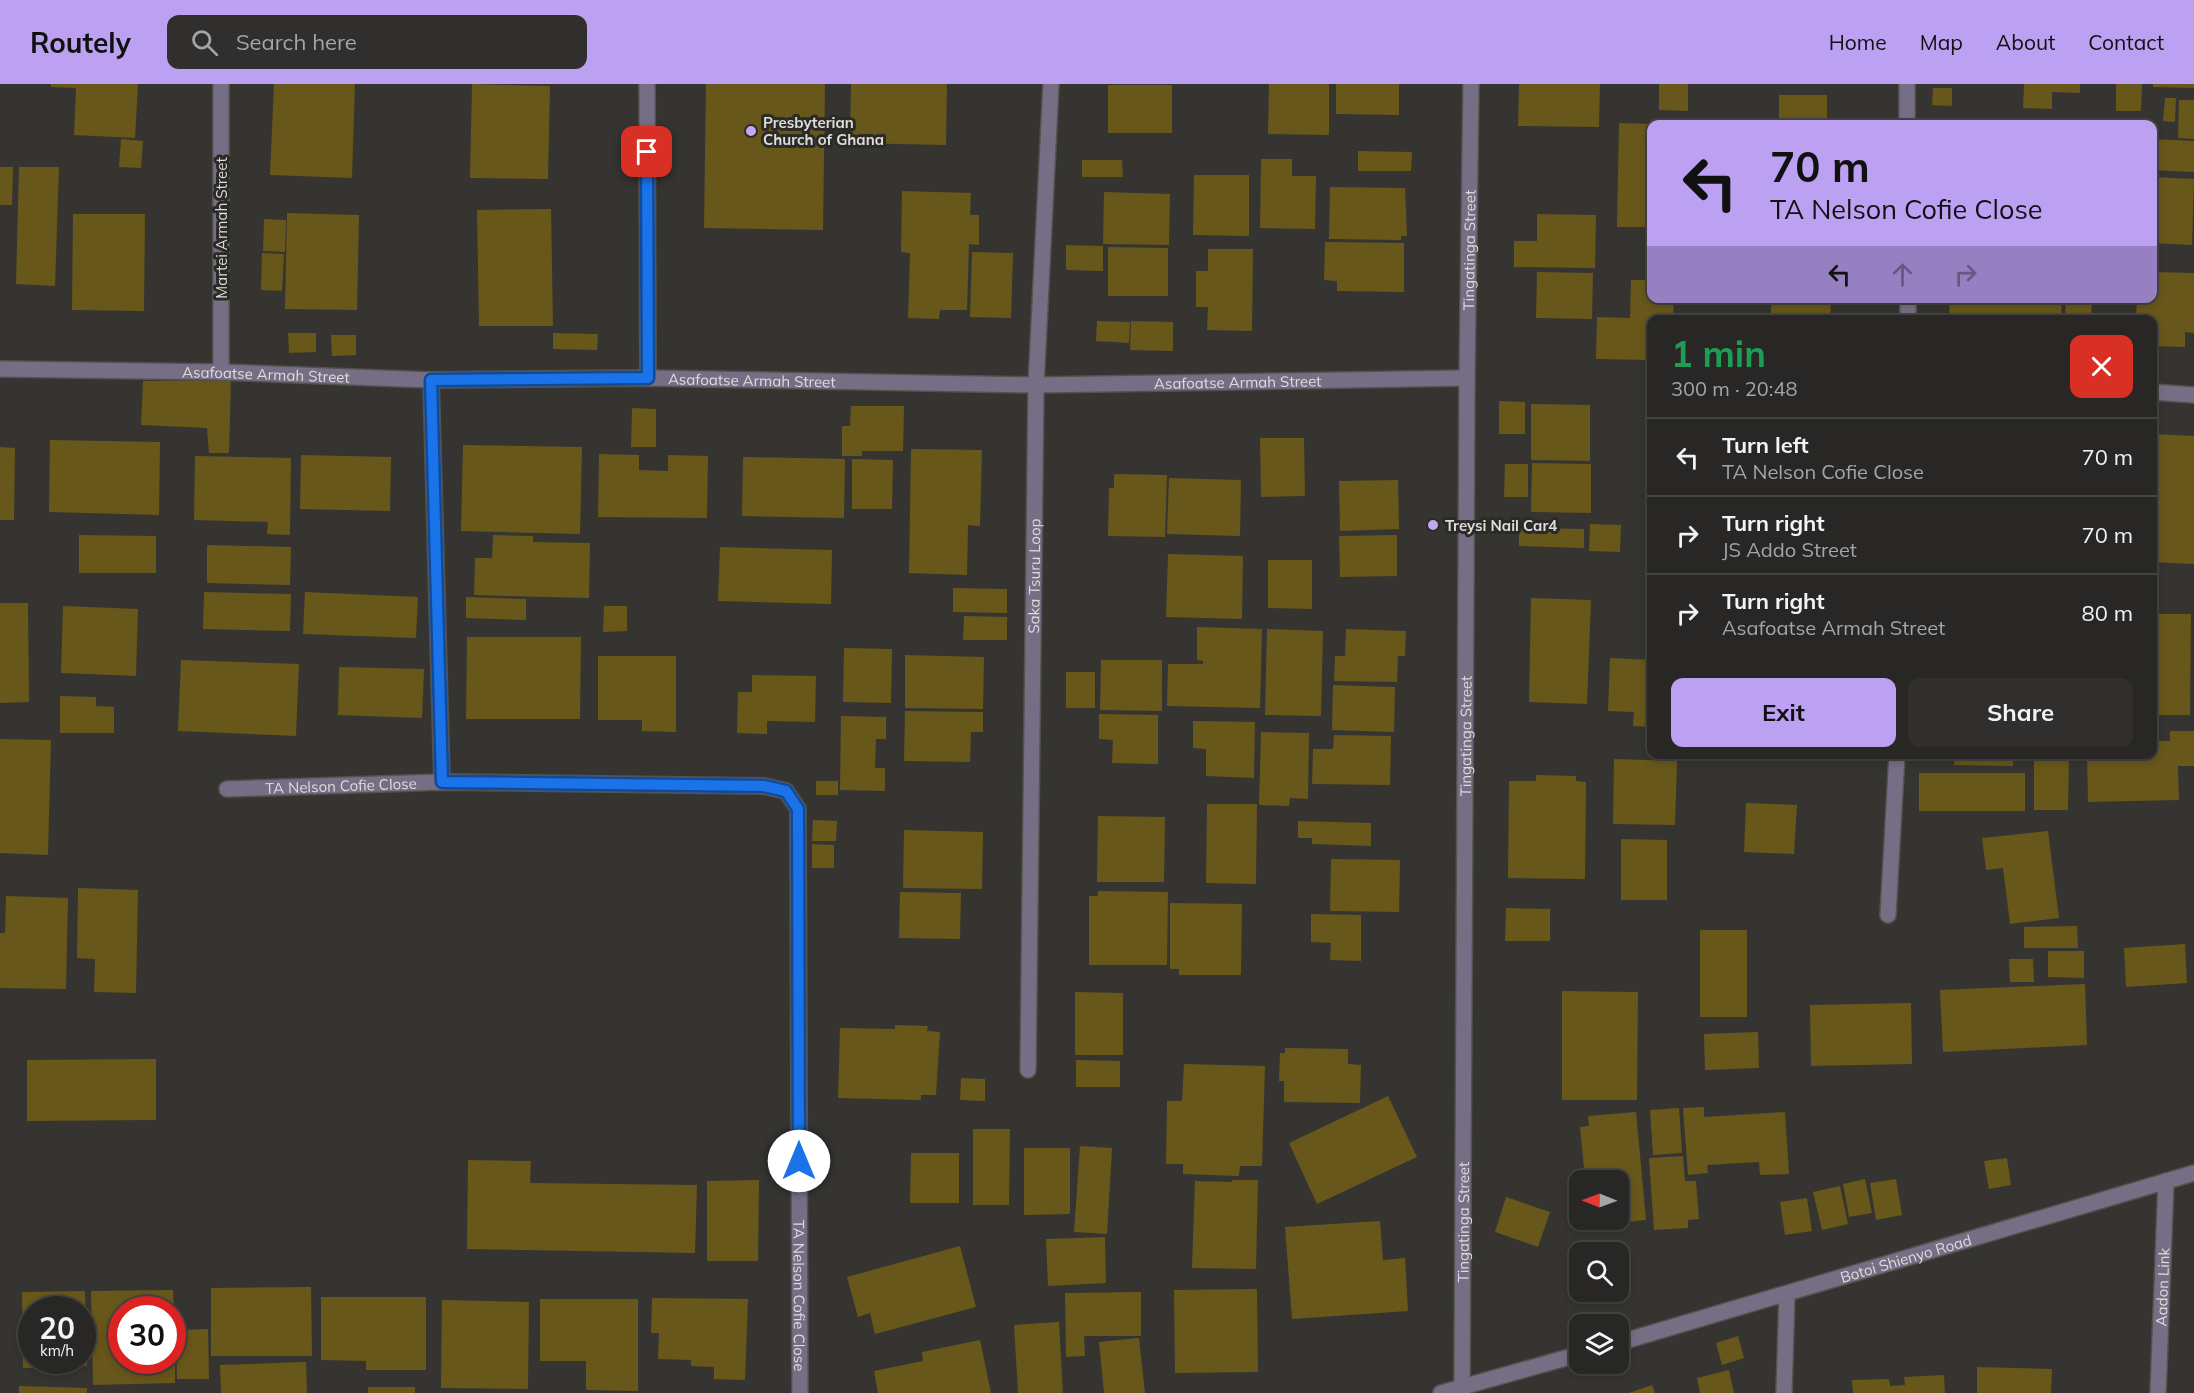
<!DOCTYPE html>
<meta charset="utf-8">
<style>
body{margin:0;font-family:Mulish,sans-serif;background:#302f2d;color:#f1f3f6;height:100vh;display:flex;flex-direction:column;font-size:22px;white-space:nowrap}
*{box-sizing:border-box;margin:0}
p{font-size:20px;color:#a5a5a7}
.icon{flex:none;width:33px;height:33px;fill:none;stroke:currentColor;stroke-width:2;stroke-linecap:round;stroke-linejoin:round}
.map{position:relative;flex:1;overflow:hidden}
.drawer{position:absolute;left:1647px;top:231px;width:510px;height:444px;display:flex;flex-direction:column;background:#282725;border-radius:12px;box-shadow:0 3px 9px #0003,0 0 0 2px #444442}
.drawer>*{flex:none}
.guide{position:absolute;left:1647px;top:36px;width:510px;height:183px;border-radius:12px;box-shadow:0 3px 9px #0003,0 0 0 2px #444442;background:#bca0f2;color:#111;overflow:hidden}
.needle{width:39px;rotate:271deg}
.buttons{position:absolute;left:1569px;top:1086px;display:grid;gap:12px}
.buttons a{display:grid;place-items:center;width:60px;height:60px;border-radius:12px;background:#282725;box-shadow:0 3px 9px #0003,0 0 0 2px #444442;font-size:30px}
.speed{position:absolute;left:18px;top:1212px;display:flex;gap:12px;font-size:30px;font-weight:700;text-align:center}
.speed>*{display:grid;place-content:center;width:78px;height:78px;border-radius:50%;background:#282725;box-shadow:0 3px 9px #0003,0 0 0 2px #444442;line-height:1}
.speed small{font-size:15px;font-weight:400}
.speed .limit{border:9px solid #d22;background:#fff;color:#111}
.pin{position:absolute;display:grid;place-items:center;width:51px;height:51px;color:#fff;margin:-26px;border-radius:12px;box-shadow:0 3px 9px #0006}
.me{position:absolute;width:66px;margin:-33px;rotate:0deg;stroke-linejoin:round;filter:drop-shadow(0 0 4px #0008)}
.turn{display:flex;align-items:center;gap:21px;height:126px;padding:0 24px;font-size:27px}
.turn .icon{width:78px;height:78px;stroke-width:2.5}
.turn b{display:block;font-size:42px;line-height:51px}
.lanes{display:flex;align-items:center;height:57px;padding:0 24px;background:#0003;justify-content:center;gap:30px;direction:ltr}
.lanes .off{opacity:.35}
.round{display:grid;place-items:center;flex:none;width:63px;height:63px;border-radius:12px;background:#302f2d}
.overview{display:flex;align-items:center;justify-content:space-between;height:102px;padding:0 24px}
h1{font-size:36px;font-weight:700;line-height:45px;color:#1e9e55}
.primary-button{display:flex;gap:12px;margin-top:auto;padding:12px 24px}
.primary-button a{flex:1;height:69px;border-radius:12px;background:#bca0f2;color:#111;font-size:24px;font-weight:700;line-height:69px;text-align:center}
.primary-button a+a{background:#302f2d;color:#f1f3f6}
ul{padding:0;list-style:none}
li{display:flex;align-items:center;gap:18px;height:78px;padding:0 24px;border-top:2px solid #444442}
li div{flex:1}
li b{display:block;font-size:22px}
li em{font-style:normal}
header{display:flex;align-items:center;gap:36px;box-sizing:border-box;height:84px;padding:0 30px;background:#bca0f2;color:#111}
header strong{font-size:28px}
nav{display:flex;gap:33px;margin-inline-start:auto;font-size:21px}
.search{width:420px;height:54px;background:#302f2d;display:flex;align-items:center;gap:15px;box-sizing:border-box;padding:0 21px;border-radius:12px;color:#a5a5a7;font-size:22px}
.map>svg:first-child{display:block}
.building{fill:#68571a;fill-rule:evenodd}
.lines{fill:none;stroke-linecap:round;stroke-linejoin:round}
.minor-casing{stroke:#535250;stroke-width:18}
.minor{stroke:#766e85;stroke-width:15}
.route-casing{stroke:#114b97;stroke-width:15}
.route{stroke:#1a73e8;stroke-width:10}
.poi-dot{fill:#c4a7f1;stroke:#2b2a27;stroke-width:2}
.labels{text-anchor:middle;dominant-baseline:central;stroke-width:6;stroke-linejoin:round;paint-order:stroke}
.poi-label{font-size:15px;font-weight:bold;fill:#dddddb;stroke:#2b2a27;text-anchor:start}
.street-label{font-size:15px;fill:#dddddb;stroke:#2b2a27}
</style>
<header>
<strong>Routely</strong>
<div class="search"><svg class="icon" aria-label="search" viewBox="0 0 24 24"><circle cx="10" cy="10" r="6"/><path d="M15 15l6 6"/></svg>Search here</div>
<nav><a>Home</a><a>Map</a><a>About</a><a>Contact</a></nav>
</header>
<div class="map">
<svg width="2194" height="1309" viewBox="0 0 2194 1309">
<rect width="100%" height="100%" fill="#353431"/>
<g class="building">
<path d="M51,0H138L135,54L74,51L76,4L51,3Z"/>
<path d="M274,0H355L352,94L270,91Z"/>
<path d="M472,0L550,2L548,95L470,94Z"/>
<path d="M706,0H825L823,146L704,144Z"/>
<path d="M851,0H947L946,61L850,59Z"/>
<path d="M1269,0H1329V51L1268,50Z"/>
<path d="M1336,0H1399V31L1336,30Z"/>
<path d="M1519,0H1600L1599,43L1518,42Z"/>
<path d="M1659,0H1688V27L1659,26Z"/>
<path d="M2024,0H2080V9L2052,8V25L2023,24Z"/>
<path d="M2116,0H2142L2141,27H2116Z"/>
<path d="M2153,0H2194V4L2153,3Z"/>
<rect x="1108" y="1" width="64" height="48"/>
<path d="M1933,4H1952V22L1932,21Z"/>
<rect x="1779" y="11" width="48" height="29"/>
<path d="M2165,14H2176L2175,38L2163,37Z"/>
<path d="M2179,16H2194V55L2178,54Z"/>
<path d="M1619,39L1652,40V143H1617Z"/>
<path d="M121,55L143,57L141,84L119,83Z"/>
<path d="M2152,55L2194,57V88L2152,86Z"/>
<path d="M1358,67L1412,68L1411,87H1358Z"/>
<path d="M1261,75H1292V92H1316L1315,145L1260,144Z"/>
<path d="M1082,76H1122L1123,93H1082Z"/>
<path d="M0,83H13L12,121H0Z"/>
<path d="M19,83H59L55,202L16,200Z"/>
<path d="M1194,91H1249V152L1193,151Z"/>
<path d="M2152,93L2194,95L2192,161L2152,159Z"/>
<path d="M1330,103L1405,104L1407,152H1401V156L1329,155Z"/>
<path d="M902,107L971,109L970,131H979V161L969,160L967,226H940L939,235L908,234L910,169L901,168Z"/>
<path d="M1104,108L1170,110L1169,161L1103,160Z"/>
<path d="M551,125L553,242H479L477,126Z"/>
<path d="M287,129L359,131L357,226L285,225Z"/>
<path d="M73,130H145L144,227L72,226Z"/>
<path d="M1537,130L1596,131L1595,184L1514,183V157H1537Z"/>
<path d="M264,135L286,136L285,168L263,167Z"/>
<path d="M1325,158L1404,159V208L1337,207V197L1324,196Z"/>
<path d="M1066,161L1103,162V187L1066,186Z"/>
<path d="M1108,163L1168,164V212H1108Z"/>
<path d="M1208,165H1253L1252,247L1207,246L1208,223H1196V187H1208Z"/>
<path d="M972,168L1013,169L1011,234L970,233Z"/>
<path d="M262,169L284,170L282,207L261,206Z"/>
<path d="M1537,188L1593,189L1592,235L1536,234Z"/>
<path d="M2152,188L2194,189V249L2185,248V263L2152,262V236H2136L2137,214H2152Z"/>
<path d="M1631,196H1652V214H1674L1673,236H1652V276L1596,275L1597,233L1630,234Z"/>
<path d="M1771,214H1831L1830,236H1771Z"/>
<path d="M1950,214H2062L2061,236H1949Z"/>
<path d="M2066,214H2092L2091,236H2065Z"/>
<path d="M1097,237L1130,238L1129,259L1096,257Z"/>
<path d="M1131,237L1173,238V267L1130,266Z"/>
<path d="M288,249H316V268L289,269Z"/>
<path d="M553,249L598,250L597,266L553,265Z"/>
<path d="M331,251H356V271L332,272Z"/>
<path d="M231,296L229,369H209L207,344L141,341L143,297Z"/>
<path d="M1499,317L1525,318V350H1499Z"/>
<path d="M1531,320L1590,321V377L1531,376Z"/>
<path d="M851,322H904L903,367H862V372H842V342H850Z"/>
<path d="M632,324L656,325V363H631Z"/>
<path d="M2152,350L2194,352V480L2152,478Z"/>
<path d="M1260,354H1304L1305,412L1261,413Z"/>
<path d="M50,356L160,358L159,431L49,428Z"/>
<path d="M463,361L582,363L580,450L461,447Z"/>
<path d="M0,363L15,364L14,436H0Z"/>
<path d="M911,365L982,366L980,442L968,441L967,491L909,489Z"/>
<path d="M599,370L639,371V386L668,387V371L708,372L707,434L598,433Z"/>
<path d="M301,371L391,373L390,427L300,425Z"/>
<path d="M195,372L291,374L290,451L267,450L268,438L194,436Z"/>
<path d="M743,373L845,375L844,434L742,432Z"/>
<path d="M852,375L893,376L892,425H852Z"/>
<path d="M1532,379L1591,380V429L1531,428Z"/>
<path d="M1505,380H1528V413H1504Z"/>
<path d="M1114,390L1167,391L1165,453L1108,452L1109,404H1114Z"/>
<path d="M1169,394L1241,396L1240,452L1167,450Z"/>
<path d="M1398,396L1399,445L1340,447L1339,397Z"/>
<path d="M1590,440L1621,441L1620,468L1589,467Z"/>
<path d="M1650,442H1652V470H1649Z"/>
<path d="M1519,444L1584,445V464L1519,462Z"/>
<path d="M79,451L156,452V489H79Z"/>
<path d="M493,451L533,452V458L590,459L589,514L474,511L475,474H492Z"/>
<path d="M1397,451V492L1340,493L1339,452Z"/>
<path d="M207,461L291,463L290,501L207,499Z"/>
<path d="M720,463L832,466L831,520L718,517Z"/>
<path d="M1168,470L1243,472L1242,535L1166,533Z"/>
<path d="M1268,476H1312V525L1268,524Z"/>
<path d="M953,504L1007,505V529L953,528Z"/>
<path d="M204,508L291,510L290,547L203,545Z"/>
<path d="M305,508L418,513L416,554L303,550Z"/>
<path d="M466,513L526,515V536L466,534Z"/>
<path d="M1531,514L1591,516L1587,620L1529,618Z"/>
<path d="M0,519H28L29,618L0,619Z"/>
<path d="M63,522L138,525L136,592L61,589Z"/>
<path d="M604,522H627V547L603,548Z"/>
<path d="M2152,530H2191L2190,631H2152Z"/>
<path d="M964,532L1007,533V556H963Z"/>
<path d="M1197,543L1262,545L1260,624L1167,622L1168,580H1203V577L1197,576Z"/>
<path d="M1267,545L1323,547L1321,632L1265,631Z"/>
<path d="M1346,545L1406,547L1405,572H1398L1397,598L1334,597L1335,572H1345Z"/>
<path d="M467,553H581L580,635H466Z"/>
<path d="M844,564L892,565L891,619L843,618Z"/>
<path d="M905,571L984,573L983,625L905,624Z"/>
<path d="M598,572H676V648L642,647V636H598Z"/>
<path d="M1610,574L1652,576V643L1633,642L1634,628L1608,627Z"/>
<path d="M181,576L299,580L296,652L178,647Z"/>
<path d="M1101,576H1162V627L1100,626Z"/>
<path d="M339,583L424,585L422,634L338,631Z"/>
<rect x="1066" y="588" width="29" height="36"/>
<path d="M752,591L816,592L815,638L767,637V650L737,649L738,608H752Z"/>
<path d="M1333,601L1395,603L1394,648L1332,646Z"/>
<path d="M60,612L96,613V622L114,623V649H60Z"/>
<path d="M905,627L983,628V648H971L970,678L904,677Z"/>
<path d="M1099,630L1158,631V680L1112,679L1113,656L1099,655Z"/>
<path d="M841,632L886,633V655H876L875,684H885V707L840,706Z"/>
<path d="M1193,637L1255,638L1254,694L1206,692V665L1193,664Z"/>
<path d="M2170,647H2194V682H2178L2179,716L2088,718L2087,670H2152V657H2170Z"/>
<path d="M1261,648L1309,649L1308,715L1290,714L1289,722L1259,721Z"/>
<path d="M1334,651L1391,652L1390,701L1312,700L1313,665H1333Z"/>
<path d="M0,655L51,656L48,771L0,769Z"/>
<path d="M1955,670H2013V682L1954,681Z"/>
<path d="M2034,672H2069L2068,726H2034Z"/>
<path d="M1614,675L1677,677L1675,741L1613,740Z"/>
<rect x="1919" y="689" width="106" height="38"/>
<path d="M1536,691L1576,692V697L1586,698L1585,795L1508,794L1509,697H1536Z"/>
<rect x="816" y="697" width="22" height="14"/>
<path d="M1746,719L1797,721L1794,770L1744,768Z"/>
<path d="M1207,720H1257L1256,800L1206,799Z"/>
<path d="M1098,732L1165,733L1164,798H1097Z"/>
<path d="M813,736L837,737L836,757H812Z"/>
<path d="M1298,737L1371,739V762L1312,760V754H1298Z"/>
<path d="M904,746L983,748L982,805L903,804Z"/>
<path d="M2048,747L2059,834L2010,840L2003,784L1986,786L1982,754Z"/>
<path d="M1621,755L1667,756V816H1621Z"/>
<path d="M812,760L834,761V784H812Z"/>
<path d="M1331,775L1400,776L1399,828L1330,827Z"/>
<path d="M78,804L138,806L136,909L94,908L95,875L77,874Z"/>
<path d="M1098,807L1168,808L1167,881H1089V812H1098Z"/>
<path d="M900,808L961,809L960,855L899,854Z"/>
<path d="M6,812L68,814L66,905L0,904V849H5Z"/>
<path d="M1170,819L1242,820L1241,891H1179V885H1170Z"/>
<path d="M1506,824L1550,825V857H1505Z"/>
<path d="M1311,830L1361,831V877L1330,876L1331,859L1311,858Z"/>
<path d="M2077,842L2078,864H2024V843Z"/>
<rect x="1700" y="846" width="47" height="87"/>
<path d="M2185,860L2187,899L2126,903L2124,864Z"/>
<path d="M2048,867H2084V894L2048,893Z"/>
<path d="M2009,875H2033L2034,898H2010Z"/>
<path d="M2085,900L2087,961L1943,968L1940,906Z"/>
<path d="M1562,907L1638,908L1637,1016H1562Z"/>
<path d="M1075,908L1123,909V971H1075Z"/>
<path d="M1911,919L1912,980L1811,982L1810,921Z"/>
<path d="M895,941L928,942L927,947L940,948L936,1011H921V1016L838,1014L840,944L895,945Z"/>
<path d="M1758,948L1759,984L1705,986L1704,950Z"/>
<path d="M1285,964L1348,965V980L1361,981L1360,1019L1284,1018V997H1279L1280,969H1285Z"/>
<path d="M156,975V1036L27,1037V976Z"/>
<path d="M1076,976L1120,977V1003H1076Z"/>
<path d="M1184,980L1265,982L1262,1082H1240L1239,1092L1183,1090V1080H1166L1167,1017H1182Z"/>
<path d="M961,994L985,995V1017L960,1016Z"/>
<path d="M1388,1012L1417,1073L1317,1120L1289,1059Z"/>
<path d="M1704,1023V1033L1785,1028L1789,1090L1760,1091L1759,1078L1707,1081L1708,1089L1688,1091L1683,1024Z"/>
<path d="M1679,1024L1682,1069L1653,1071L1650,1026Z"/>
<path d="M1636,1028L1646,1136L1581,1143V1136H1618V1096H1585L1580,1043L1589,1042L1588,1032Z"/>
<path d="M973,1045H1010L1009,1121H973Z"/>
<path d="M1080,1062L1112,1064L1107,1150L1074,1148Z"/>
<path d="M1024,1064H1070V1130L1024,1131Z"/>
<path d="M911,1069H959V1119H910Z"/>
<path d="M1683,1072L1685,1097H1696L1699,1135L1688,1136V1144L1654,1146L1649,1074Z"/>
<path d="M2007,1074L2011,1101L1989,1105L1984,1077Z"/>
<path d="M468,1076L531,1077L530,1099L697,1101L695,1169L467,1165Z"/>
<path d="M1865,1095L1872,1129L1849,1133L1843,1100Z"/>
<path d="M1896,1095L1902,1131L1876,1136L1870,1099Z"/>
<path d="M759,1096L758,1177H707V1097Z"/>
<path d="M1232,1096H1258L1256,1185L1192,1184L1195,1097L1232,1098Z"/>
<path d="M1840,1102L1848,1140L1822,1146L1813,1108Z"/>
<path d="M1506,1113L1550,1128L1538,1163L1495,1148Z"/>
<path d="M1807,1114L1812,1147L1785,1151L1780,1118Z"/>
<path d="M1380,1137L1383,1176L1405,1174L1408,1227L1292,1235L1285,1143Z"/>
<path d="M1105,1153L1106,1199L1048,1202L1046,1155Z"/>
<path d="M960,1162L976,1223L875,1250L870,1229L858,1233L847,1193Z"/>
<path d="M311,1203L312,1272H211V1204Z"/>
<path d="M1257,1205L1258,1288L1175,1289L1174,1206Z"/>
<path d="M173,1206L174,1226H122V1276H175V1299L93,1301L91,1207Z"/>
<path d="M85,1207L87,1282L23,1284L22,1208ZM32,1226H82V1276H32Z"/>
<path d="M1141,1208V1252H1084L1085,1272L1066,1273L1065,1209Z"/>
<path d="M321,1213H426V1286H366V1277L321,1276Z"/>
<path d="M652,1214L748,1215L745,1296L714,1295V1283L691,1282V1276L658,1275L659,1249H651Z"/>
<path d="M540,1215H638V1307L586,1306V1277H540Z"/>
<path d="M442,1216L529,1218L528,1305L441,1304Z"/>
<path d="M1059,1238L1063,1309H1018L1014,1241Z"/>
<path d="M208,1245L209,1295H177L176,1246Z"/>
<path d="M1738,1252L1744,1274L1722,1281L1716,1259Z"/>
<path d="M1139,1254L1145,1309H1104L1099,1258Z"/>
<path d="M980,1256L991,1309H878L874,1287L923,1277L922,1268Z"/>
<path d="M306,1278L307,1309H221L220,1281Z"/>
<path d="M1977,1283L2052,1285L2051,1309H1977Z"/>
<path d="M1729,1286L1734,1309H1700L1697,1294Z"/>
<path d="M1944,1291L1945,1309H1853L1852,1296L1889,1295L1890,1302L1905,1301L1904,1293Z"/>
<path d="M1652,1301L1655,1309H1629Z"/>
<path d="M19,1302L87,1304V1309H19Z"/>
<rect x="368" y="1303" width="47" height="6"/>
</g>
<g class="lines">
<defs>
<g id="minor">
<path d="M647,0L648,294"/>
<path d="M1907,0V40"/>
<path d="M1908,214V236"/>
<path id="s1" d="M0,285L221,288L431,296L648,294L1036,301L1467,294"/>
<path d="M221,288V0"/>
<path d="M431,296L442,698"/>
<path d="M2152,308L2194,311"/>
<path id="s2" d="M227,705L442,698L764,702L786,707L798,725L800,1309"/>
<path d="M1888,831L1897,670"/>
<path id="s3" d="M1028,986L1036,301L1051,0"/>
<path id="s4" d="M1618,1259L2194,1089"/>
<path id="s5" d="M1462,1304L1467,294L1471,0"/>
<path d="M1441,1309L1580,1270"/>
<path d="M1784,1309L1787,1210"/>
<path id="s6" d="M2158,1309L2166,1097"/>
</g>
</defs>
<use href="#minor" class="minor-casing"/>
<use href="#minor" class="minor"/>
</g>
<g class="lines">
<defs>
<path id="route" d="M647,68L648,294L431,296L442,698L764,702L786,707L798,725L799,1077"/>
</defs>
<use href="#route" class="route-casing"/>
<use href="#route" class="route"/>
</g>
<g class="poi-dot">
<circle cx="751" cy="47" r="6"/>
<circle cx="1433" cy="441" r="6"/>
</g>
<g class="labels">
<g class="poi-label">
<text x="763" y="38">Presbyterian<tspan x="763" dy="17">Church of Ghana</tspan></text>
<text x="1445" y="441">Treysi Nail Car4</text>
</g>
<g class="street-label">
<text transform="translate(221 144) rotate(-90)">Martei Armah Street</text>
<text stroke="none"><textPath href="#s5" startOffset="1138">Tingatinga Street</textPath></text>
<text stroke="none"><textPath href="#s1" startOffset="266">Asafoatse Armah Street</textPath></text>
<text stroke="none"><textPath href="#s1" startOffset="752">Asafoatse Armah Street</textPath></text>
<text stroke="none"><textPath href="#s1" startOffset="1238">Asafoatse Armah Street</textPath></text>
<text stroke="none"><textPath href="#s3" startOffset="494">Saka Tsuru Loop</textPath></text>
<text stroke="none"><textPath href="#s5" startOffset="652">Tingatinga Street</textPath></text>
<text stroke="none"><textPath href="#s2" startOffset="114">TA Nelson Cofie Close</textPath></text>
<text stroke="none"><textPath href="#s5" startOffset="166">Tingatinga Street</textPath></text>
<text stroke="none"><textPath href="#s4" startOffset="300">Botoi Shienyo Road</textPath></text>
<text stroke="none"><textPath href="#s6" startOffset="106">Aadon Link</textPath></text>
<text stroke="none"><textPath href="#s2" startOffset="1068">TA Nelson Cofie Close</textPath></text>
</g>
</g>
</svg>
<div class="buttons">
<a><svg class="needle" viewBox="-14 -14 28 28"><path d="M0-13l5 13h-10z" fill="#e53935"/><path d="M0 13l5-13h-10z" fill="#a5a5a7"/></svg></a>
<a><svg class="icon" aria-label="search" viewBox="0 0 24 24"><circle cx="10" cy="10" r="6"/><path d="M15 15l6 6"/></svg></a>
<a><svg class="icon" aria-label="layers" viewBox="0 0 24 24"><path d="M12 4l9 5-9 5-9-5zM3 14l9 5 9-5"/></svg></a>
</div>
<div class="speed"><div>20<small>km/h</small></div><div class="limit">30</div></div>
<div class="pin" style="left:647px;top:68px;background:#d93025"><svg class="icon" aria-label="arrive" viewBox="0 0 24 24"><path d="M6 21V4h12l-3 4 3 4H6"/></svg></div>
<svg class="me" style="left:799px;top:1077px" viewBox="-20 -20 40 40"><circle r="19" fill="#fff"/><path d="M0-13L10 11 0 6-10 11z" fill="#1a73e8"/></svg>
<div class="guide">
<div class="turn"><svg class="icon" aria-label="left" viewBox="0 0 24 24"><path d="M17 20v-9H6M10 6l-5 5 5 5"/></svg><div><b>70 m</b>TA Nelson Cofie Close</div></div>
<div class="lanes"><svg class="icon" aria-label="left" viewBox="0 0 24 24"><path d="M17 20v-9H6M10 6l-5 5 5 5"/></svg><svg class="icon off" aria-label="ahead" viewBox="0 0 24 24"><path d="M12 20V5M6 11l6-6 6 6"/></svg><svg class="icon off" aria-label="right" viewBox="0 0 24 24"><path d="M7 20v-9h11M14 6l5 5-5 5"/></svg></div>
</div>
<section class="drawer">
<div class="overview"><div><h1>1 min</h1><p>300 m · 20:48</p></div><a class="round" style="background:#d93025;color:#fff"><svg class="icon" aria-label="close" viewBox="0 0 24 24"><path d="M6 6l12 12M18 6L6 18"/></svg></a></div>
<ul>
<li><svg class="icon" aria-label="left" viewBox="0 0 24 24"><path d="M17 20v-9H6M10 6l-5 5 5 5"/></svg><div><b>Turn left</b><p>TA Nelson Cofie Close</p></div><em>70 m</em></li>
<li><svg class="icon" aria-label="right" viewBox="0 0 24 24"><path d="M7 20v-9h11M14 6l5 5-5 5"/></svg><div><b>Turn right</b><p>JS Addo Street</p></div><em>70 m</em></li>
<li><svg class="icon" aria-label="right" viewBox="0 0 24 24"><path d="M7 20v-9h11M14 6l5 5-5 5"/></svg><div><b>Turn right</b><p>Asafoatse Armah Street</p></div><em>80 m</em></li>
</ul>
<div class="primary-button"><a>Exit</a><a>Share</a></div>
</section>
</div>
